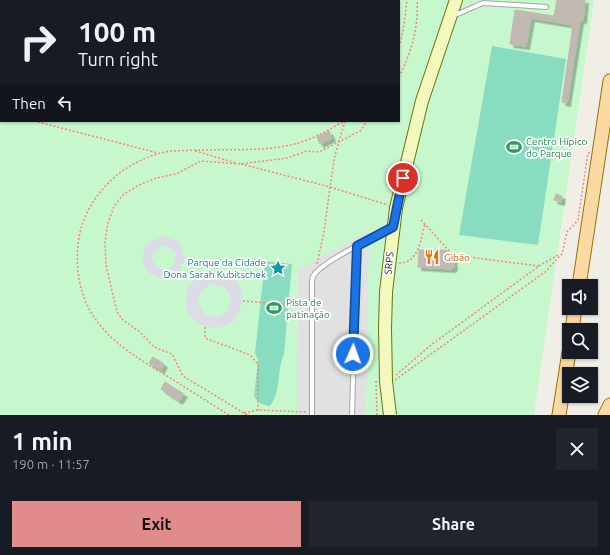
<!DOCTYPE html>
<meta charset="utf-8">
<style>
body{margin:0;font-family:Ubuntu,sans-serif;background:#20242c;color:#f1f3f6;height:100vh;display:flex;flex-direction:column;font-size:15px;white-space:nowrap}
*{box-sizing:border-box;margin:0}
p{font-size:13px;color:#9ea1a6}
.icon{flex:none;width:22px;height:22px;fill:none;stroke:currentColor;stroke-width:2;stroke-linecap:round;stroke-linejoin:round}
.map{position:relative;height:415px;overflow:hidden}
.side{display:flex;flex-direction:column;background:#171b24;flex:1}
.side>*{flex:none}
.banner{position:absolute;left:0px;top:0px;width:400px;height:122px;box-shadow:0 1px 3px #0004;background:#171b24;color:#f1f3f6;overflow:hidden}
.fabs{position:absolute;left:562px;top:279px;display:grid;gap:8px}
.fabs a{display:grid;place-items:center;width:36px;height:36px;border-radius:0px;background:#171b24;box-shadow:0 1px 3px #0004;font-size:20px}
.pin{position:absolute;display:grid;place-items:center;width:34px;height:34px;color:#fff;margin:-17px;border:2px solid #fff;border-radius:50%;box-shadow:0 1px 4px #0007}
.me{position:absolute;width:44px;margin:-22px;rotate:2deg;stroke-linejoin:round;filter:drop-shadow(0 0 3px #0008)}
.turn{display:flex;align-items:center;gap:14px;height:84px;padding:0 12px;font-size:18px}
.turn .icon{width:52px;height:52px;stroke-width:2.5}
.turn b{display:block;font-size:28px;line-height:34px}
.then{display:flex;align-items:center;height:38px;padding:0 12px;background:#0003;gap:8px;font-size:15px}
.round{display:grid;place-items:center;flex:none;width:42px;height:42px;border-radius:0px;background:#20242c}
.overview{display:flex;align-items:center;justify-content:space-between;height:68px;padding:0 12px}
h1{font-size:24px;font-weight:700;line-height:30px}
.action{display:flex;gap:8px;margin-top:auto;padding:8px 12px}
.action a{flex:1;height:46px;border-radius:0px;background:#e08c8a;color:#111;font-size:16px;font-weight:700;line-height:46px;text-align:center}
.action a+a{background:#20242c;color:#f1f3f6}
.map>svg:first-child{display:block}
.park{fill:#c7f8cd;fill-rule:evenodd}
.pitch{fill:#88ddc0}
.parking{fill:#e1e1e1}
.plaza{fill:#dcdce7;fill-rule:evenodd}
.building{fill:#c1bab4;stroke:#c2b6aa;filter:url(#shadow)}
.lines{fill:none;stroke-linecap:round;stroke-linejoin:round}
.lane-casing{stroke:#a5a5a5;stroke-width:6}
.secondary-casing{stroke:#667708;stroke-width:14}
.primary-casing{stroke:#996f04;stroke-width:15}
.path{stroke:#f68773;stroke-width:1.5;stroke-dasharray:2 2;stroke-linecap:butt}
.lane{stroke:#fff;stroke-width:4}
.secondary{stroke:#f2f8be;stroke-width:12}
.primary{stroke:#fad9a3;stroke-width:13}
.route-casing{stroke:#114b97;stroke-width:10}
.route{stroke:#1a73e8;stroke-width:7}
.labels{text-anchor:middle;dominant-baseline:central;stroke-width:3.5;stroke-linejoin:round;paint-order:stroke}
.leisure-label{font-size:10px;fill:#27864d;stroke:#fff;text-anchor:start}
.food-label{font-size:10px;fill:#c56008;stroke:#fff;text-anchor:start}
.culture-label{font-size:10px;fill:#0d838f;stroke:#fff;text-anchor:end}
.street-label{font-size:10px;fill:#212121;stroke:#fff}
</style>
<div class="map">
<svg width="610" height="415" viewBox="0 0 610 415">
<defs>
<filter id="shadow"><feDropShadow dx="3.5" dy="3.5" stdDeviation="0" flood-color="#0004"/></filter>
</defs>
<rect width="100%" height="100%" fill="#f1eee7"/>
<path class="park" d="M0,0H594L534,415H0ZM1,1H399V121H1Z"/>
<g class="pitch">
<path d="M492,46L566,59L538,245L459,235Z"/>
<path d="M265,261L292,264L284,354C276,373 282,388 270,406L261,404L254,397L258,360L255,353Z"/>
</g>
<path class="parking" d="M369,231L366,415H297L298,270Z"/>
<g class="plaza">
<path d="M164,236L178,241L183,250L185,259L179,273L171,278L162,279L149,273L144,266L142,257L145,248L151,241ZM161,246L172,249L176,255L173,266L166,270L159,268L152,260L153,253Z"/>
<path d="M214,271L225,273L235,279L241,289L243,301L237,317L228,325L217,328L205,327L195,321L188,312L186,302L188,287L195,279L204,273ZM213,284L224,287L230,295L231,299L226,312L218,316L205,314L198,304L199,296L202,290Z"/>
</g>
<g class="building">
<path d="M557,0H585L583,20H580L567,103L562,102L573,25L531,18L526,46L510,44L515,10L554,16Z"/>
<path d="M329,131L332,138L320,144L317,137Z"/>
<path d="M556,194L562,196L561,202L554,200Z"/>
<path d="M419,250H446L448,255H453L454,267L452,269L418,267Z"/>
<path d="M153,357L164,364L161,370L149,363Z"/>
<path d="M165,382L184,394L179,401L161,389Z"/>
</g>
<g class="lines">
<defs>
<g id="lane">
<path d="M453,16L483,3L546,7"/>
<path d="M312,415V284C312,281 312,277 314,275C322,262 375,236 391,228"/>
<path d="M352,415L357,246"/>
</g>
<path id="secondary" d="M390,415L386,381L385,329L386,292L396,208L422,101L456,0"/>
<g id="primary">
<path d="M579,286L610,81"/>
<path d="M572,330L575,308"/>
<path d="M559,415L569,352"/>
<path d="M605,415L610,405"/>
</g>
</defs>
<use href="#lane" class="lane-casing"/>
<use href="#secondary" class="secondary-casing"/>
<use href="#primary" class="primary-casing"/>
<g class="path">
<path d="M399,47L403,32L407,0"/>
<path d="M399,77C411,53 419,27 417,0"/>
<path d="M0,113H1"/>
<path d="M34,121L158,153"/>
<path d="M345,121L335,155L330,187L388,205"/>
<path d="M195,151L236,163"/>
<path d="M241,164L330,187L324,232L317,264"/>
<path d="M421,220L453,255L539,266"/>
<path d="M399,263C419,264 421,237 425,224"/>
<path d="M243,301L306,306"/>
<path d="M205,327V338L250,355L258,364V410"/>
<path d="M396,375L431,345L539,266L560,254"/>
<path d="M395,380L545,272L562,254L567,232L578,220L588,153H590"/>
<path d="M244,413L258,410L306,412"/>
<path d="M229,415C208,402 188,389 167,376C124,350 84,327 78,271C76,252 78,232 86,215C100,185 125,164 157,154C173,149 191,151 208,150C240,149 276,152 307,140C320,135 332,128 344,121"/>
<path d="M247,415L183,376L172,354L154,347L140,332L123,320L117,312L106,265L105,242L108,223L114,206L124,194L139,185L156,178L176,174L201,161L240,164L287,158L307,151L319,152L360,131L367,121"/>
<path d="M377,415L376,381H377"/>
</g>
<use href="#lane" class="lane"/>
<use href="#secondary" class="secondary"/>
<use href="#primary" class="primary"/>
</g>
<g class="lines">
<defs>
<path id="route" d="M353,354L357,246L393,227L403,178"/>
</defs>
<use href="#route" class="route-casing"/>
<use href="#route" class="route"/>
</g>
<defs>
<symbol id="stadium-bare" viewBox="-9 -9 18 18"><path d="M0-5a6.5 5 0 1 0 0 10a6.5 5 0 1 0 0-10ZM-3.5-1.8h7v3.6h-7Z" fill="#2e9e5b" stroke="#fff" stroke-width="2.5" paint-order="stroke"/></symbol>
<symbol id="restaurant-bare" viewBox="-9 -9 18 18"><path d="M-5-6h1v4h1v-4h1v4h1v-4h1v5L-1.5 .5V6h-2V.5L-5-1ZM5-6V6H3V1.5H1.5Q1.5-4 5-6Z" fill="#e8710a" stroke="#fff" stroke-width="2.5" paint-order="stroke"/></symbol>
<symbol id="sight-bare" viewBox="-9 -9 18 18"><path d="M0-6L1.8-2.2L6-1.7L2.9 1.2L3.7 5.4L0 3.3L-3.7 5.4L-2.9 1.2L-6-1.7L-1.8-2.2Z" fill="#0f9aa8" stroke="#fff" stroke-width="2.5" paint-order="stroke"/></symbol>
</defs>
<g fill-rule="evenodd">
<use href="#stadium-bare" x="503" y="136" width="22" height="22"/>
<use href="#restaurant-bare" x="421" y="246" width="22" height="22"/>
<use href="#sight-bare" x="267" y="257" width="22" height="22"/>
<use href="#stadium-bare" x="263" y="297" width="22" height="22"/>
</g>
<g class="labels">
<g class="leisure-label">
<text x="526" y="141">Centro Hípico<tspan x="526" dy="12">do Parque</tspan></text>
<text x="286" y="302">Pista de<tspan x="286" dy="12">patinação</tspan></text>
</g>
<g class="food-label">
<text x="444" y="257">Gibão</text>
</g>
<g class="culture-label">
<text x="266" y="262">Parque da Cidade<tspan x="266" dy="12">Dona Sarah Kubitschek</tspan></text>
</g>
<g class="street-label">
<text transform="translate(389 263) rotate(-84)">SRPS</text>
</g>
</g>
</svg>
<div class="fabs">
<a><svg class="icon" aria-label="sound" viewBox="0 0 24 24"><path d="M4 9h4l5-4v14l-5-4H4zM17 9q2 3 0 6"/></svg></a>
<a><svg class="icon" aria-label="search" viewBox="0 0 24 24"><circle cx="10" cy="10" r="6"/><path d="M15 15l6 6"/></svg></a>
<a><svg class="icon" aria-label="layers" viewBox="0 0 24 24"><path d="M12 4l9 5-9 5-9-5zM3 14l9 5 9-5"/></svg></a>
</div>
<div class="pin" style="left:403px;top:178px;background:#d93025"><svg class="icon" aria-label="arrive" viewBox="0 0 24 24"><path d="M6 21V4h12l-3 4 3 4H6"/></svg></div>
<svg class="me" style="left:353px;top:354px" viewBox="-20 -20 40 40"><circle r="17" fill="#1a73e8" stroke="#fff" stroke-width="3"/><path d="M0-11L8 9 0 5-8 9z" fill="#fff"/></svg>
<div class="banner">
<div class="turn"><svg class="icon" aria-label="right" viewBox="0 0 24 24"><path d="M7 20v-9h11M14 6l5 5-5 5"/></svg><div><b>100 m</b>Turn right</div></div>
<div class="then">Then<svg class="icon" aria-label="left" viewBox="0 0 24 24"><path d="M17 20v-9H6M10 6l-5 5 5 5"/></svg></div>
</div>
</div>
<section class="side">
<div class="overview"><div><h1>1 min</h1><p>190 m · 11:57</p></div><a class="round"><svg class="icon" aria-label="close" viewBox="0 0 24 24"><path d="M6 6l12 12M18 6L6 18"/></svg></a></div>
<div class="action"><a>Exit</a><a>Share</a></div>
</section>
